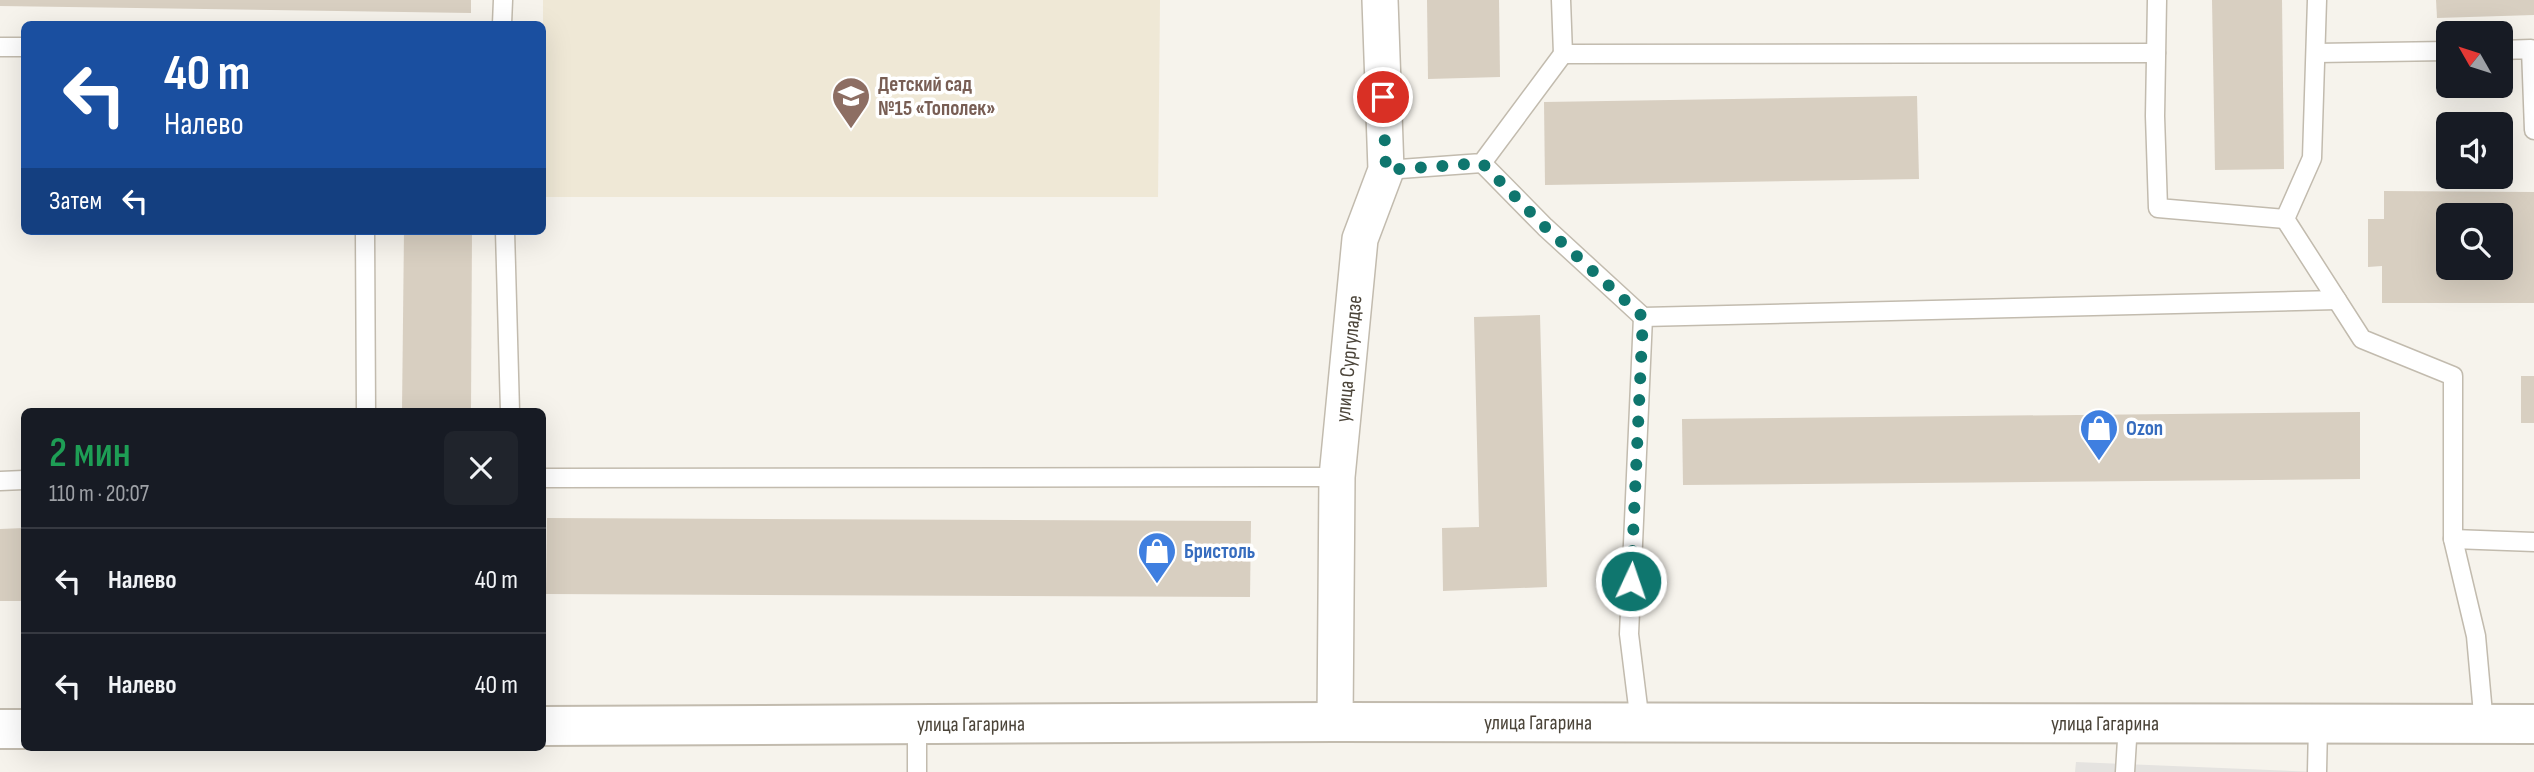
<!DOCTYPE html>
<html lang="ru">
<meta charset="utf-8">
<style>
body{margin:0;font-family:"Sofia Sans Condensed",sans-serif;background:#20242c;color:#f1f3f6;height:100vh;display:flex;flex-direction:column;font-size:26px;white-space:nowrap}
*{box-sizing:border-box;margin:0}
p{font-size:23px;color:#9ea1a6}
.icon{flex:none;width:38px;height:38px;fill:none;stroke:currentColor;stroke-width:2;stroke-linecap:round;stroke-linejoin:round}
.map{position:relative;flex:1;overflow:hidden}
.drawer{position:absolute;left:21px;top:408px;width:525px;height:343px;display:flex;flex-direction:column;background:#171b24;border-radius:10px;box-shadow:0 7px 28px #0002}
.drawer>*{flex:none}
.hud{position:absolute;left:21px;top:21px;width:525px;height:214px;border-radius:10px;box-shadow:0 7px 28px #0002;background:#1a4fa0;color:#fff;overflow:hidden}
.needle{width:46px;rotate:309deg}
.fabs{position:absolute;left:2436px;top:21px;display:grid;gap:14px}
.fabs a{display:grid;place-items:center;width:77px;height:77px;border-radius:10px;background:#171b24;box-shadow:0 7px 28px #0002;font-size:35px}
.pin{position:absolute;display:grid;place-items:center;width:60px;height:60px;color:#fff;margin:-30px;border:4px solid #fff;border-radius:50%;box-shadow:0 2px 7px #0007}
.me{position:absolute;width:77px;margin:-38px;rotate:3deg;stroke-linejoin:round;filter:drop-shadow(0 0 5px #0008)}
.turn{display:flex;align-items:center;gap:24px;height:147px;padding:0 28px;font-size:32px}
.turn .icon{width:91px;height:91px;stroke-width:2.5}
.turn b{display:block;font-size:49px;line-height:60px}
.then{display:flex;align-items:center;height:66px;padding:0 28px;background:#0003;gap:14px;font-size:26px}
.round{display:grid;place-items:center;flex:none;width:74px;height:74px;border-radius:10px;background:#20242c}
.head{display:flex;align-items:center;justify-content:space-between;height:119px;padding:0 28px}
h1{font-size:42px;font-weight:600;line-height:52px;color:#1e9e55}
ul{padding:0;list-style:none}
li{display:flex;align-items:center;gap:21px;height:105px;padding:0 28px;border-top:2px solid #363941}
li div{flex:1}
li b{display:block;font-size:26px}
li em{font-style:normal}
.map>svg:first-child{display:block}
.education{fill:#efe8d6}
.parking{fill:#e5e3e0}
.building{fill:#d8cfc1;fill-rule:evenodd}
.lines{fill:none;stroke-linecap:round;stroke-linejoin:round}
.service-casing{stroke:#c2bbae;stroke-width:21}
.minor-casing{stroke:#c2bbae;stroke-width:38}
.tertiary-casing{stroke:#c2bbae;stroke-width:42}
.service{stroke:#fff;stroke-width:18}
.minor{stroke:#fff;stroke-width:35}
.tertiary{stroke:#fff;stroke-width:38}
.route{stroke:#0f766e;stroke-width:12;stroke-dasharray:0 21.6}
.labels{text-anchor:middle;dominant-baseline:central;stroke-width:7;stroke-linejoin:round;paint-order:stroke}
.education-label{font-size:21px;font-weight:bold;fill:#785e54;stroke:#fff;text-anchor:start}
.street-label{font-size:21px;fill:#4b4439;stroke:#fff}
.shop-label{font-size:21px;font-weight:bold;fill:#366cbe;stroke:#fff;text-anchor:start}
</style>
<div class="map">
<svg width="2534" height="772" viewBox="0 0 2534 772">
<rect width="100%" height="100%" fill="#f6f3ec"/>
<path class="education" d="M543,0H1160L1158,197H543Z"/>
<path class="parking" d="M2076,762L2316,772H2075Z"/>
<g class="building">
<path d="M0,0H471V13L0,6Z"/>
<path d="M1427,0H1499L1500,77L1428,79Z"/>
<path d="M2212,0H2282L2284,169L2215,170Z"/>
<path d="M2436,0H2534V15L2437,18Z"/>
<path d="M1917,96L1919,179L1545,185L1544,102Z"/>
<path d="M2384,191L2534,192V303H2382V266L2368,267V219H2384ZM2448,215H2501V268H2448Z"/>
<path d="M404,231H472L471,411H402Z"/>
<path d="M1540,315L1547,587L1443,591L1442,528L1479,527L1474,317Z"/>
<rect x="2521" y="376" width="13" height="47"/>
<path d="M2360,412V479L1683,485L1682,419Z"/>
<path d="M547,518L1251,521L1250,597L546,594Z"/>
<path d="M24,528V601H0V529Z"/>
</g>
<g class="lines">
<defs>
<g id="service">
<path d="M1561,0L1563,54L2156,53"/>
<path d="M2157,0L2155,116L2158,208L2285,219"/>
<path d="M502,24L503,0"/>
<path d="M0,47H24"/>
<path d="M2501,50L2531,49L2534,130"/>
<path d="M2316,53L2448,51"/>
<path d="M1482,163L1545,227L1643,317L2337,300"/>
<path d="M1386,170L1482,163L1563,54"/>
<path d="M2285,219L2362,339L2453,376V539L2476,636L2484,725"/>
<path d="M2285,219L2312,158L2317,0"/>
<path d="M365,231L366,411"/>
<path d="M505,231L510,411"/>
<path d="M542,478L1337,477"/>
<path d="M0,481L24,480"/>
<path d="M2453,539L2534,542"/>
<path d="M1640,723L1629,634L1643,317"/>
<path d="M917,772V724"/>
<path d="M2125,772L2128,724"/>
<path d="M2317,772L2318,725"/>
</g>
<g id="minor">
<path id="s1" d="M1335,722L1337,477L1360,239L1386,170L1380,0"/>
</g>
<g id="tertiary">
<path id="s2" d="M542,726L1335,722L2534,724"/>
<path d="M0,729H24"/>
</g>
</defs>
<use href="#service" class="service-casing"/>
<use href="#minor" class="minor-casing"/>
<use href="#tertiary" class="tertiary-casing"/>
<use href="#service" class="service"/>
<use href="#minor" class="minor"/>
<use href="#tertiary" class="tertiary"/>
</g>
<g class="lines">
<path class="route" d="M1383,97L1386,170L1482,163L1545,227L1643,317L1631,581"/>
</g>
<defs>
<symbol id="school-pin" viewBox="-11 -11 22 30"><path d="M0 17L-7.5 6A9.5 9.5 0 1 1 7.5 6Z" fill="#8d6e63" stroke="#fff"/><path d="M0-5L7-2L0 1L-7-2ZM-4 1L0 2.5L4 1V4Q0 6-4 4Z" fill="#fff"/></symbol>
<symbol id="shop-pin" viewBox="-11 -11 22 30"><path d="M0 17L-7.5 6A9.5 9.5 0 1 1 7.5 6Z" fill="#3f7fe0" stroke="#fff"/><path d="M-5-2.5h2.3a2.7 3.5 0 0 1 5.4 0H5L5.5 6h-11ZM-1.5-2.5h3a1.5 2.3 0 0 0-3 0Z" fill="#fff"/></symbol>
</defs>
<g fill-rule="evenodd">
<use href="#school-pin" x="829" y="74" width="44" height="60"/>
<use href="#shop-pin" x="2077" y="406" width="44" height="60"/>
<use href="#shop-pin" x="1135" y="529" width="44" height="60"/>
</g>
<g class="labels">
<g class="education-label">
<text x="878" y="84">Детский сад<tspan x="878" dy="24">№15 «Тополек»</tspan></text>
</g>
<g class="street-label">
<text stroke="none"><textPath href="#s1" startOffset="364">улица Сургуладзе</textPath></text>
<text stroke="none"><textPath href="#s2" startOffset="996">улица Гагарина</textPath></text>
<text stroke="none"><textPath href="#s2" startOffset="429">улица Гагарина</textPath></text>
<text stroke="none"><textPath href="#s2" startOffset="1563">улица Гагарина</textPath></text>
</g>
<g class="shop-label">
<text x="2126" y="428">Ozon</text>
<text x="1184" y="551">Бристоль</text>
</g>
</g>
</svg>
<div class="fabs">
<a><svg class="needle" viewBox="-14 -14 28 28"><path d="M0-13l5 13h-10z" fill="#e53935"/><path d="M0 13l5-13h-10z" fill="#9ea1a6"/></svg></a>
<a><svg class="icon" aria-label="sound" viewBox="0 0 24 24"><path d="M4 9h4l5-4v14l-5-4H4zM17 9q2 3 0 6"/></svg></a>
<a><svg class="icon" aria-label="search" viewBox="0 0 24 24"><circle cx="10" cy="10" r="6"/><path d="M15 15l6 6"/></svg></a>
</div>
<div class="pin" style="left:1383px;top:97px;background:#d93025"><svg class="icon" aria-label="arrive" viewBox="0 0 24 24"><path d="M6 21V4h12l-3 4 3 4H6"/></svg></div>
<svg class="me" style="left:1631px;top:581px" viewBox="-20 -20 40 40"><circle r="17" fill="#0f766e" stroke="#fff" stroke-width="3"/><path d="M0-11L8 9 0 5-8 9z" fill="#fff"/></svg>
<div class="hud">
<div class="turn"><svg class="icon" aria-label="left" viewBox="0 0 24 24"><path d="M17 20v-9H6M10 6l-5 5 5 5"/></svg><div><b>40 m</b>Налево</div></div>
<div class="then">Затем<svg class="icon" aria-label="left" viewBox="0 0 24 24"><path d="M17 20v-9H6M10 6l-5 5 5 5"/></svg></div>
</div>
<section class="drawer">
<div class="head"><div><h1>2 мин</h1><p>110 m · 20:07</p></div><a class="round"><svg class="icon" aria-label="close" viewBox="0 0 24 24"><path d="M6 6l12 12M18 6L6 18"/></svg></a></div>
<ul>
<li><svg class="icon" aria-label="left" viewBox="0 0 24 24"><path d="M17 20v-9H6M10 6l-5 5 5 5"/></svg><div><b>Налево</b></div><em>40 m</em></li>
<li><svg class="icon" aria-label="left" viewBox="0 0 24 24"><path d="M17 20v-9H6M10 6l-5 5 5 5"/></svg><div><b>Налево</b></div><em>40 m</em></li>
</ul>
</section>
</div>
